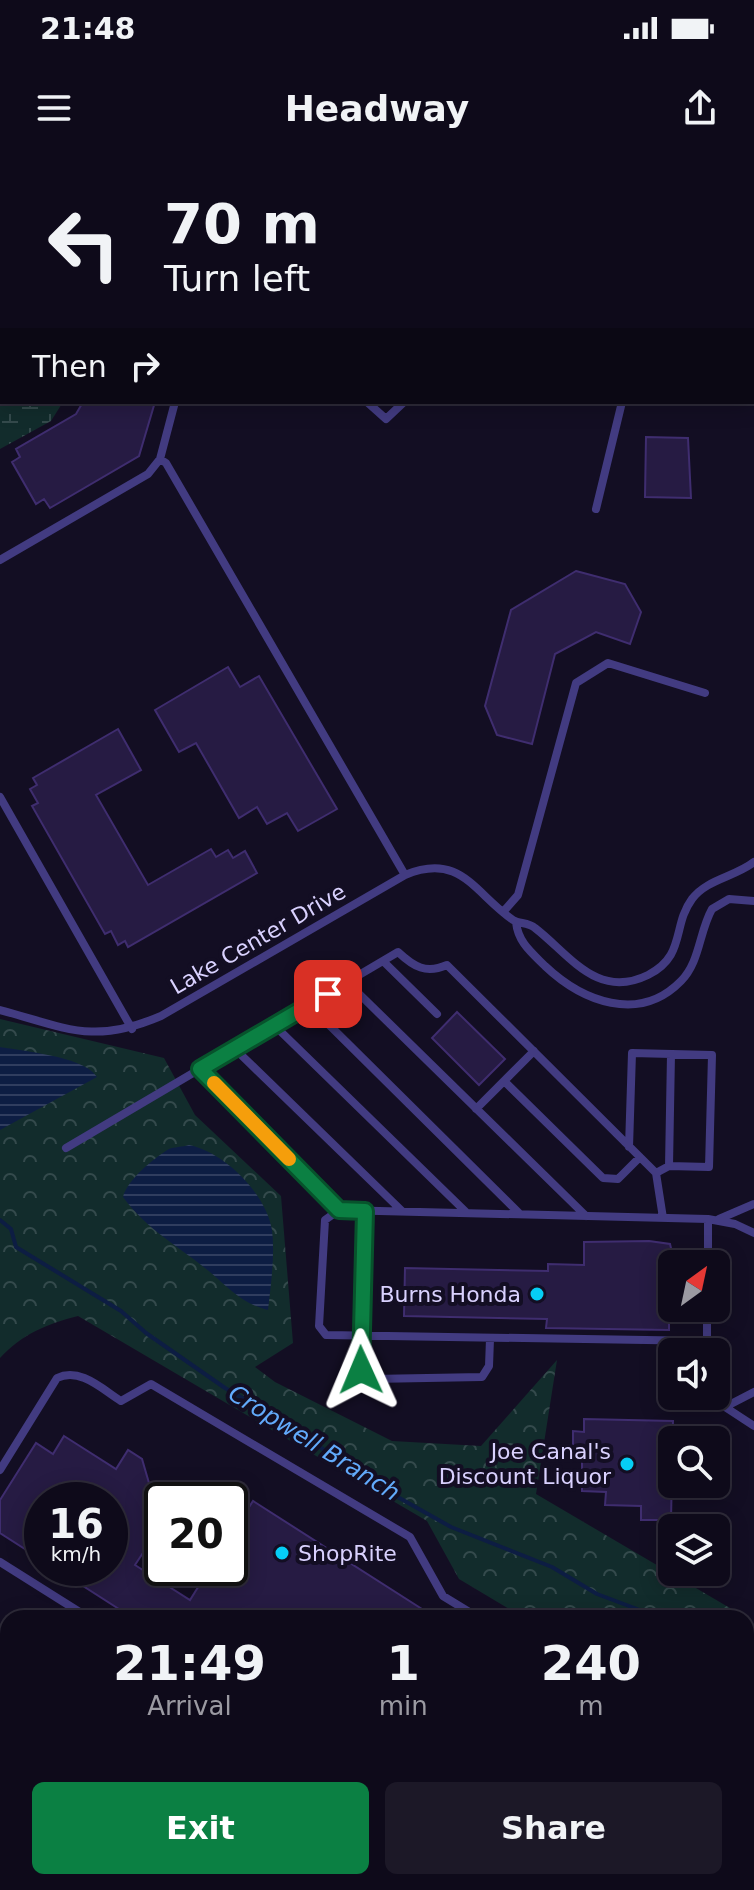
<!DOCTYPE html>
<style>
:root{--surface:#0e0a1a;--page:#1c1827;--text:#f1f3f6;--muted:#9b9aa2;--line:#2e2b39;--accent:#0b8043}
body{margin:0;font-family:"DejaVu Sans",sans-serif;background:var(--page);color:var(--text);height:100vh;display:flex;flex-direction:column;font-size:30px;white-space:nowrap}
*{box-sizing:border-box;margin:0}
p{font-size:26px;color:var(--muted)}
.icon{flex:none;width:44px;height:44px;fill:none;stroke:currentColor;stroke-width:2;stroke-linecap:round;stroke-linejoin:round}
.map{position:relative;flex:1;overflow:hidden}
.sheet{position:absolute;left:0px;top:1450px;width:754px;height:280px;display:flex;flex-direction:column;background:var(--surface);border-radius:24px 24px 0 0;box-shadow:0 4px 20px #0003,0 0 0 2px var(--line)}
.sheet>*{flex:none}
.guide{position:absolute;left:0px;top:0px;width:754px;height:244px;box-shadow:0 4px 20px #0003,0 0 0 2px var(--line);background:#0e0a1a;color:var(--text);overflow:hidden}
.needle{width:52px;rotate:33deg}
.fabs{position:absolute;left:658px;top:1090px;display:grid;gap:16px}
.fabs a{display:grid;place-items:center;width:72px;height:72px;border-radius:12px;background:var(--surface);box-shadow:0 4px 20px #0003,0 0 0 2px var(--line);font-size:40px}
.speed{position:absolute;left:24px;top:1322px;display:flex;gap:16px;font-size:40px;font-weight:700;text-align:center}
.speed>*{display:grid;place-content:center;width:104px;height:104px;border-radius:50%;background:var(--surface);box-shadow:0 4px 20px #0003,0 0 0 2px var(--line);line-height:1}
.speed small{font-size:20px;font-weight:400}
.speed .limit{border:4px solid #111;border-radius:12px;background:#fff;color:#111}
.pin{position:absolute;display:grid;place-items:center;width:68px;height:68px;color:#fff;margin:-34px;border-radius:16px;box-shadow:0 4px 12px #0006}
.me{position:absolute;width:88px;margin:-44px;rotate:359deg;stroke-linejoin:round;filter:drop-shadow(0 0 6px #0008)}
.turn{display:flex;align-items:center;gap:28px;height:168px;padding:0 32px;font-size:36px}
.turn .icon{width:104px;height:104px;stroke-width:2.5}
.turn b{display:block;font-size:56px;line-height:68px}
.then{display:flex;align-items:center;height:76px;padding:0 32px;background:#0003;gap:16px;font-size:30px}
.eta{display:flex;justify-content:space-evenly;align-items:center;height:136px;text-align:center}
.eta b{font-size:48px;font-weight:700;line-height:56px}
.cta{display:flex;gap:16px;margin-top:auto;padding:16px 32px}
.cta a{flex:1;height:92px;border-radius:12px;background:var(--accent);color:#fff;font-size:32px;font-weight:700;line-height:92px;text-align:center}
.cta a+a{background:var(--page);color:var(--text)}
.status{display:flex;justify-content:space-between;align-items:center;height:56px;padding:0 40px;background:var(--surface);direction:ltr}
.status svg{height:22px;fill:currentColor}
header{display:flex;justify-content:space-between;align-items:center;height:104px;padding:0 32px;background:var(--surface);font-size:36px;font-weight:700}
.map>svg:first-child{display:block}
.forest{fill:url(#forest-crowns)}
.wetland{fill:url(#wetland-marsh)}
.water{fill:url(#water-rules)}
.lines{fill:none;stroke-linecap:round;stroke-linejoin:round}
.stream{stroke:#0d1d43;stroke-width:4}
.building{fill:#261b43;stroke:#3f2d6f;stroke-width:2}
.service{stroke:#423b81;stroke-width:8}
.trunk{stroke:#e255c8;stroke-width:22}
.route-casing{stroke:#07532c;stroke-width:20}
.route{stroke:#0b8043;stroke-width:14}
.slow{stroke:#f59e0b;stroke-width:14}
.poi-dot{fill:#06cdf5;stroke:#130e23;stroke-width:3}
.labels{text-anchor:middle;dominant-baseline:central;stroke-width:8;stroke-linejoin:round;paint-order:stroke}
.street-label{font-size:22px;fill:#d9d1fe;stroke:#130e23}
.poi-label{font-size:22px;fill:#d9d1fe;stroke:#130e23;text-anchor:end}
.water-label{font-size:24px;font-style:italic;fill:#62aafb;stroke:#130e23}
</style>
<div class="status"><b>21:48</b><svg viewBox="0 0 49 12"><path d="M0 12V9h3v3zM5 12V6h3v6zM10 12V3h3v9zM15 12V0h3v12zM26 1h20v11H26zM47 4h2v5h-2z"/></svg></div>
<header><svg class="icon" aria-label="menu" viewBox="0 0 24 24"><path d="M4 6h16M4 12h16M4 18h16"/></svg>Headway<svg class="icon" aria-label="share" viewBox="0 0 24 24"><path d="M12 15V3M7 8l5-5 5 5M5 13v7h14v-7"/></svg></header>
<div class="map">
<svg width="754" height="1730" viewBox="0 0 754 1730">
<defs>
<pattern id="forest-crowns" width="20" height="18" patternUnits="userSpaceOnUse" patternTransform="scale(2)"><rect width="20" height="18" fill="#122c2c"/><path d="M2 6a3 3 0 1 1 6 0M12 15a3 3 0 1 1 6 0" fill="none" stroke="#344a4c"/></pattern>
<pattern id="wetland-marsh" width="20" height="14" patternUnits="userSpaceOnUse" patternTransform="scale(2)"><rect width="20" height="14" fill="#122c2c"/><path d="M1 5h8M5 5V1M11 12h8M15 12V8" fill="none" stroke="#344a4c"/></pattern>
<pattern id="water-rules" width="6" height="5" patternUnits="userSpaceOnUse" patternTransform="scale(2)"><rect width="6" height="5" fill="#0d1d43"/><path d="M0 2.5h6" fill="none" stroke="#303d5f"/></pattern>
</defs>
<rect width="100%" height="100%" fill="#130e23"/>
<!-- forest -->
<path class="forest" d="M0,859L164,898L195,955L281,1036L293,1183L255,1207L275,1222L392,1281L481,1286L557,1200L536,1334L735,1451V1458H524L459,1419L427,1361L78,1156C47,1164 22,1174 0,1198Z"/>
<!-- wetland -->
<path class="wetland" d="M5,242H63L51,261L0,289V245Z"/>
<!-- water -->
<path class="water" d="M0,887C23,891 86,897 97,917L0,970Z
M189,985C224,992 266,1033 272,1070C275,1095 271,1124 268,1150C242,1144 229,1128 210,1112C180,1087 147,1070 123,1037C127,1020 154,998 169,989C174,987 182,987 189,985Z"/>
<g class="lines">
<!-- stream -->
<path class="stream" d="M0,19H2
M0,1060L11,1069L16,1087L121,1151L146,1173L225,1228L272,1255L378,1326L451,1367L552,1407L597,1434L661,1458"/>
</g>
<!-- building -->
<path class="building" d="M83,242H155L139,296L50,348L44,339L36,344L12,302L20,297L16,289L76,254Z
M646,277L688,278L691,338L645,337Z
M576,411L625,424L641,452L630,484L596,472L555,494L532,584L497,575L485,546L511,450Z
M228,507L240,527L259,516L337,649L298,671L287,653L267,664L257,647L239,658L196,583L179,592L155,550Z
M118,569L141,610L96,635L148,725L211,689L216,697L228,690L233,698L245,691L257,713L128,787L125,781L118,785L111,771L105,774L32,646L38,643L30,629L37,625L33,618Z
M457,852L505,899L479,925L432,878Z
M649,1081L670,1084L674,1101L669,1113V1170L546,1168L547,1159L404,1156L405,1108L548,1111V1104L584,1105V1082Z
M584,1259L673,1261L671,1360H641V1346L605,1345L606,1332L582,1331V1292L573,1291V1271L584,1272Z
M64,1276L116,1309L128,1290L142,1299L149,1323L145,1329L162,1340V1364L135,1405L190,1440L210,1408H230V1377L253,1341L436,1458H133L55,1408H110V1340H42V1400L0,1373V1340L36,1283L53,1294Z"/>
<g class="lines">
<!-- service -->
<path class="service" d="M527,0V2
M722,0V2
M752,99L754,98
M752,133L754,134
M367,242L386,259L404,242
M160,299L166,303L405,715
M596,349L622,242
M0,400L148,314L160,299L175,242
M0,637L132,869
M504,751L518,735L576,523L608,503L705,533
M516,762C518,782 531,792 545,806C582,841 639,864 681,821C700,802 699,772 712,749L729,739L754,741
M383,801L437,854
M347,822L586,1056
M309,845L520,1054
M0,850C67,868 93,885 161,856L405,715C461,692 474,733 513,760C519,764 528,762 535,768C570,795 597,840 648,815C686,796 672,766 692,739C707,719 735,717 754,702
M274,865L467,1053
M235,889L402,1051
M200,909L339,1050
M504,921L603,1018L618,1019L640,997
M476,949L534,891
M629,987L632,893L712,895L709,1007L669,1006L656,1013
M66,988L398,792C414,807 426,814 447,805L656,1013L663,1058
M669,1006L671,894
M365,1051L359,1203L365,1215L372,1219L482,1217L489,1206L490,1179
M719,1059L754,1044
M708,1104V1059
M707,1148V1181L326,1175L319,1166L325,1060L339,1050L708,1059L735,1064L754,1073
M754,1232L725,1247L754,1266
M694,1246L725,1247
M0,1310L57,1218C80,1207 102,1229 121,1241L151,1224L410,1377L443,1436L479,1458
M0,1402L89,1458
M0,1586L8,1595
M246,1722L259,1730
M487,1722L500,1730
M171,1730L190,1725
M574,1730L579,1722"/>
<!-- trunk -->
<path class="trunk" d="M746,1605L754,1571
M0,1651L8,1659
M72,1722L80,1730
M0,1725L5,1730
M728,1730L730,1722"/>
</g>
<g class="lines">
<defs>
<path id="route" d="M328,834L200,909L339,1050L365,1051L361,1210"/>
</defs>
<!-- route casing -->
<use href="#route" class="route-casing"/>
<!-- route -->
<use href="#route" class="route"/>
<!-- slow -->
<path class="slow" d="M214,923L289,999"/>
</g>
<!-- markers -->
<g class="poi-dot">
<circle cx="537" cy="1134" r="8"/>
<circle cx="627" cy="1304" r="8"/>
<circle cx="282" cy="1393" r="8"/>
</g>
<g class="labels">
<!-- street labels -->
<g class="street-label">
<text transform="translate(258 779) rotate(-30)">Lake Center Drive</text>
</g>
<!-- poi labels -->
<g class="poi-label">
<text x="521" y="1134">Burns Honda</text>
<text x="611" y="1291">Joe Canal's<tspan x="611" dy="25">Discount Liquor</tspan></text>
<text x="298" y="1393" text-anchor="start">ShopRite</text>
</g>
<!-- water labels -->
<g class="water-label">
<text transform="translate(314 1283) rotate(32)">Cropwell Branch</text>
</g>
</g>
</svg>
<div class="fabs">
<a><svg class="needle" viewBox="-14 -14 28 28"><path d="M0-13l5 13h-10z" fill="#e53935"/><path d="M0 13l5-13h-10z" fill="#9b9aa2"/></svg></a>
<a><svg class="icon" aria-label="sound" viewBox="0 0 24 24"><path d="M4 9h4l5-4v14l-5-4H4zM17 9q2 3 0 6"/></svg></a>
<a><svg class="icon" aria-label="search" viewBox="0 0 24 24"><circle cx="10" cy="10" r="6"/><path d="M15 15l6 6"/></svg></a>
<a><svg class="icon" aria-label="layers" viewBox="0 0 24 24"><path d="M12 4l9 5-9 5-9-5zM3 14l9 5 9-5"/></svg></a>
</div>
<div class="speed"><div>16<small>km/h</small></div><div class="limit">20</div></div>
<div class="pin" style="left:328px;top:834px;background:#d93025"><svg class="icon" aria-label="arrive" viewBox="0 0 24 24"><path d="M6 21V4h12l-3 4 3 4H6"/></svg></div>
<svg class="me" style="left:361px;top:1210px" viewBox="-20 -20 40 40"><path d="M0-17L14 15 0 8-14 15z" fill="#0b8043" stroke="#fff" stroke-width="4"/></svg>
<div class="guide">
<div class="turn"><svg class="icon" aria-label="left" viewBox="0 0 24 24"><path d="M17 20v-9H6M10 6l-5 5 5 5"/></svg><div><b>70 m</b>Turn left</div></div>
<div class="then">Then<svg class="icon" aria-label="right" viewBox="0 0 24 24"><path d="M7 20v-9h11M14 6l5 5-5 5"/></svg></div>
</div>
<section class="sheet">
<div class="eta">
<div><b>21:49</b><p>Arrival</p></div>
<div><b>1</b><p>min</p></div>
<div><b>240</b><p>m</p></div>
</div>
<div class="cta"><a>Exit</a><a>Share</a></div>
</section>
</div>
